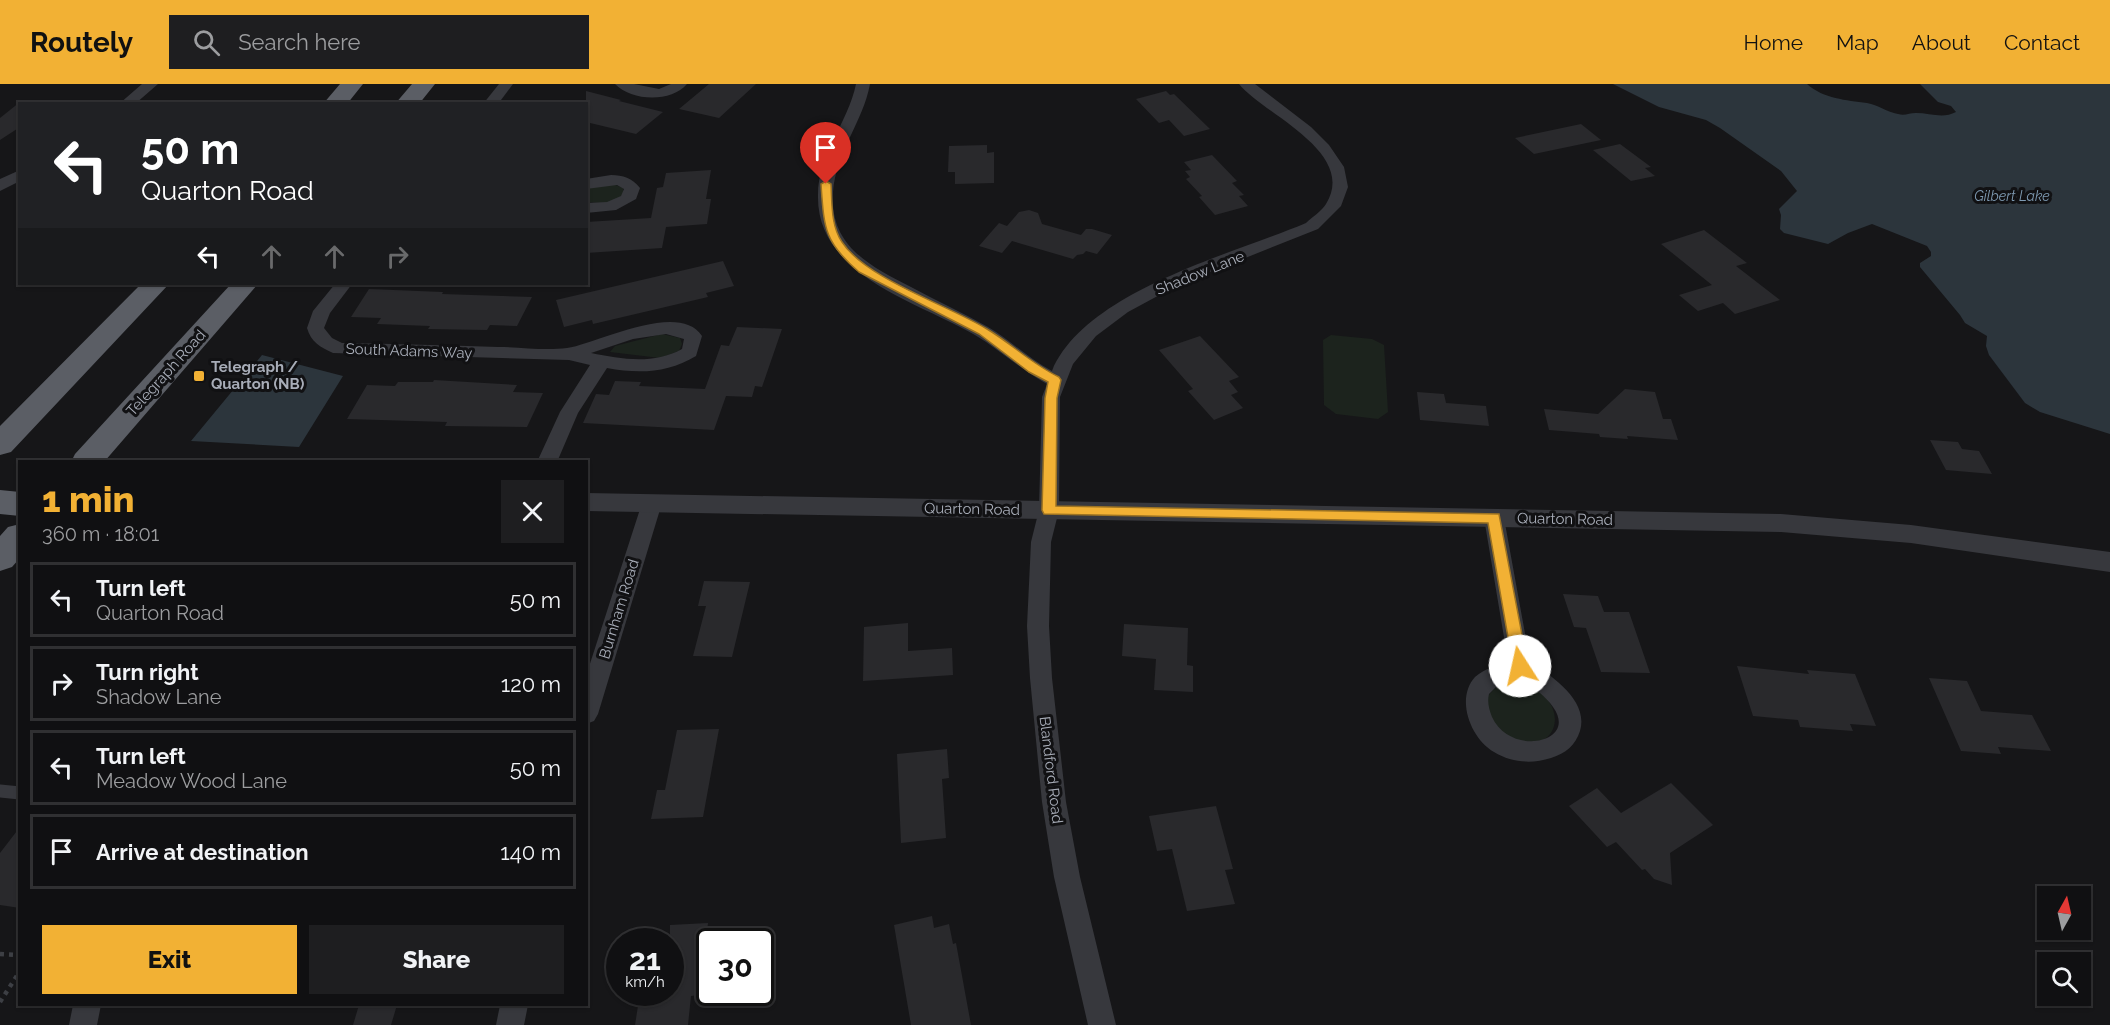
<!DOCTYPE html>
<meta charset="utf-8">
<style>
:root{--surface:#101012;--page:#1e1e20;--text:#f1f3f6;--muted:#9c9d9f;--line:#303032;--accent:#f2b134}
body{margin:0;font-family:Raleway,sans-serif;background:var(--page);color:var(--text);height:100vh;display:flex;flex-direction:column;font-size:22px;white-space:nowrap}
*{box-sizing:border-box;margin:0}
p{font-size:20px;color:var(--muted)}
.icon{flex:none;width:33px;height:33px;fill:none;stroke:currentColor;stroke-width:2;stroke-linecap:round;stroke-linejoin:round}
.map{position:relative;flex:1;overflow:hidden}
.side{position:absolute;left:18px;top:376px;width:570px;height:546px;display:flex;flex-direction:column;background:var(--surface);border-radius:0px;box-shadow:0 2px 4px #0004,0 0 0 2px var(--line)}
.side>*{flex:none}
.guide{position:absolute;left:18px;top:18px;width:570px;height:183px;border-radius:0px;box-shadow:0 2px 4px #0004,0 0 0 2px var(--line);background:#202124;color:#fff;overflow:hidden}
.needle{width:39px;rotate:8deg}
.controls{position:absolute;left:2037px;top:802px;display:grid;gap:12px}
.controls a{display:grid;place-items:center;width:54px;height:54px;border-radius:0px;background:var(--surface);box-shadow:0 2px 4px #0004,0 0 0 2px var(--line);font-size:30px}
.speed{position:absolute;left:606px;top:844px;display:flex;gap:12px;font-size:30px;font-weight:700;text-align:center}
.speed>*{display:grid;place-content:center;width:78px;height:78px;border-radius:50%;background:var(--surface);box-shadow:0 2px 4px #0004,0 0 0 2px var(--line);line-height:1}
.speed small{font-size:15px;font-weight:400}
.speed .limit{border:3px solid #111;border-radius:9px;background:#fff;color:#111}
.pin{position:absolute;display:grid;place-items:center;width:51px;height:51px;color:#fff;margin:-62px -26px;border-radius:50% 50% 50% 0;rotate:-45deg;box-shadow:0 0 6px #0007}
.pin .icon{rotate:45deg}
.me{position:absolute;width:66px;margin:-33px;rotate:350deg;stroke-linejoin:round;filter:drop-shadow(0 0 4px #0008)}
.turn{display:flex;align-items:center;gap:21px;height:126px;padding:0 24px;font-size:27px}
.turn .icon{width:78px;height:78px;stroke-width:2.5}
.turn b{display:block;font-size:42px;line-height:51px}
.lanes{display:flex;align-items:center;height:57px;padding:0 24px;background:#0003;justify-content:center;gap:30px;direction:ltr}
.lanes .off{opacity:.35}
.round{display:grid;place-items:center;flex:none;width:63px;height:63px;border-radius:0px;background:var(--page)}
.head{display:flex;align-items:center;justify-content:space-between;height:102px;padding:0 24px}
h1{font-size:36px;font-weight:800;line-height:45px;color:var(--accent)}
.primary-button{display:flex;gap:12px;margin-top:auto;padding:12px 24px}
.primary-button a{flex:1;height:69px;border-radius:0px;background:var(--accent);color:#111;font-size:24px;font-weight:800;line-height:69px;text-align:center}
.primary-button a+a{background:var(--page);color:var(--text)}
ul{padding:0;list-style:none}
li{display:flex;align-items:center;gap:18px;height:75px;margin:0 12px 9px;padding:0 12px;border:3px solid var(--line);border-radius:0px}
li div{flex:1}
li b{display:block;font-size:22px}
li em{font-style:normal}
header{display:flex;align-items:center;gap:36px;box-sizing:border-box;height:84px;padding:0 30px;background:var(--accent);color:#111}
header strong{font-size:28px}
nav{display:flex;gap:33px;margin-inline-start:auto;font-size:21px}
.search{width:420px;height:54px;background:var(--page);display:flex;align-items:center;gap:15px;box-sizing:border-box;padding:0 21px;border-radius:0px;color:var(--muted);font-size:22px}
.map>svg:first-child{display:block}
.green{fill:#1c231d}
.water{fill:#2c353c}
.building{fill:#29292c}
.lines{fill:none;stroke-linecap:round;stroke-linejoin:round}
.path{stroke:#3d3f44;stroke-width:4.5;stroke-dasharray:4 5;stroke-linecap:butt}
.service{stroke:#37383d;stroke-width:13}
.minor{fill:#37383d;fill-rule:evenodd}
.tertiary{fill:#37383d;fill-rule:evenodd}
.trunk{fill:#5b5e65;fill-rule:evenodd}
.route{fill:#f2b134;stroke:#9d7322;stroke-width:1.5}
.poi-dot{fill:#f2b134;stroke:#111113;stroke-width:2}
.labels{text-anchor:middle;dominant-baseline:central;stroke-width:6;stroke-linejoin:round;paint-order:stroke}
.far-water-label{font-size:14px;font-style:italic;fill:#7f9bb3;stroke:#111113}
.street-label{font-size:15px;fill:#a8adb8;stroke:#111113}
.poi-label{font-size:15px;font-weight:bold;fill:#a8adb8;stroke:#111113;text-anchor:start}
</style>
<header>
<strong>Routely</strong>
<div class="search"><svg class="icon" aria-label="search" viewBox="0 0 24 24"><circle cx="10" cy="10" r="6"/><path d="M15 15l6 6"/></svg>Search here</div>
<nav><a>Home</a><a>Map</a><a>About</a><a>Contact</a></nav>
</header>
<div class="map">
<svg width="2110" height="941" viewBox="0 0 2110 941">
<rect width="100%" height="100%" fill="#161618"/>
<!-- green -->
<path class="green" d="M613,100L623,104V110C613,121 600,119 587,118L586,104Z
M662,250L680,254L682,260L679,267L660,274L610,268L615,262Z
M1331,251L1372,255L1384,261L1388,328L1378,335L1336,330L1324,321L1323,256Z
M1504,600C1575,597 1567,681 1509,653C1501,649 1494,640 1488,634L1487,613L1494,605Z"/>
<!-- water -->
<path class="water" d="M1613,0H1807C1824,15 1846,16 1867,19C1878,21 1887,28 1898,30C1905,32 1909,29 1916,29C1930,29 1943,35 1956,28L1951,22L1938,18L1920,0H2110V350L2040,328L2025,319L1989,271L1986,262L1987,252L1965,239L1960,231L1920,183V179L1931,172V168L1927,162L1872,140L1848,149L1828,160L1784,149L1780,145L1781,131L1779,125L1797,107L1781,87L1720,44L1706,36L1659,23Z
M262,271L343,292L299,363L191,357Z"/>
<!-- building -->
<path class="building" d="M709,0H756L719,34L679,25Z
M586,7L621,16L619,17L663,28L636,50L586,38Z
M1166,7L1170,11L1174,10L1210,45L1184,52L1169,36L1159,39L1136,15Z
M20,18V43L0,56V34Z
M1581,40L1601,56L1534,70L1515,54Z
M1620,60L1651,83L1645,84L1655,92L1631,97L1593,66Z
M987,61V69L994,68V99L955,100V88H948L949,62Z
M1212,71L1237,97L1232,99L1244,111L1239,112L1248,122L1215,131L1199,113L1202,112L1186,95L1190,93L1185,87L1191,86L1184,78Z
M711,86L706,115H711L707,140L666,143L662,164L586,169V138L651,134L657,104L663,103L666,89Z
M1029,126L1038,129L1042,140L1081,151L1086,145H1092L1112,151L1097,170L1086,167L1083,170L1077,171L1073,175L1012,157L1002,169L979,162L999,139L1007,142L1019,128Z
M1704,146L1747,179L1736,182L1780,216L1735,230L1723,219L1698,227L1679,211L1712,201L1661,160Z
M723,177L734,202L706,209L708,213L593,240L592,236L564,243L556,216Z
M369,205L443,208L442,210L532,213L517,242L490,241L487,246L428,245L430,242L377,240L381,234L351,233Z
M737,243L782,245L762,303L755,302L752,313L726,312L714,346L583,339L596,310L609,311L615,297L641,298L639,302L705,305L721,261L729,262Z
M1200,252L1239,293L1229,297L1238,308L1231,311L1243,324L1214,336L1188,307L1193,305L1159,266Z
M434,296L517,301L513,308L543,309L527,343L445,342L447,338L347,335L367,301L395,302L398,298H433Z
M1625,305L1655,308L1663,335H1671L1678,356L1627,352L1628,355L1600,353L1599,350L1549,346L1544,325L1598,330Z
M1417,308L1444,310L1446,319L1486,322L1489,342L1420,336Z
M1930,356L1958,358L1962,365L1979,367L1992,390L1946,386Z
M704,497L750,498L732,573L693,572L706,522H698Z
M1563,510L1598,512L1604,528H1629L1650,589L1601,588L1586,544L1574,543Z
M908,539V567L952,564L953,591L863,597L864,543Z
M1124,540L1188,544L1187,581L1193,582V608L1154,606L1156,575L1122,572Z
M1737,582L1809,590L1807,586L1855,590L1876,642L1850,640L1853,647L1800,643L1798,636L1753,632Z
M1929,594L1967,597L1981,627L2032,631L2051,667L1998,663L2001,670L1961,667Z
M719,645L703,733L651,735L657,706H665L677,646Z
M947,665L949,694L942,695L946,754L901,759L897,670Z
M1671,699L1713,741L1670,769L1672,801L1654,795L1645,785L1642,786L1616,758L1607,763L1569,722L1597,704L1621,729Z
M1216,722L1233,785L1225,786L1235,820L1187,827L1172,765L1157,767L1149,732Z
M20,743V824L0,821V769Z
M932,832L934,844L949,840L953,860L956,859L971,941H911L894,841Z
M708,839L699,911L691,912L688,941H635L640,909H670V841Z
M359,921H397L391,941H353Z"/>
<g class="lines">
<!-- path -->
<path class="path" d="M0,870L20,871
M0,918L20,887"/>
<!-- service -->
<path class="service" d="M0,707L20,709"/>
<!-- minor -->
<path class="minor" d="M142,0H158L135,20H119Z
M499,0H513L498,20H483Z
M615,0H634L659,5L671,0H687C671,19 631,17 615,0Z
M856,0H870C863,38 836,68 833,108C829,162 870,182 911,203C937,217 963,229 988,243C1010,256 1029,275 1052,287C1085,207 1233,170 1306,139C1312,133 1322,127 1326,120C1358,68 1263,30 1239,0H1255L1311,43L1329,61L1344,83L1348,103L1341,122L1318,145L1205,190L1165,208L1128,228L1096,252L1073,280L1060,313L1059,426L1051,458L1049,542L1052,594L1066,718L1080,793L1116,941H1088L1054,793L1042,718L1030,594L1027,542L1031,458L1039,426L1042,313L1047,300C1021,286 1000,266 975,251C919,218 816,192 818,111C818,70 848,39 856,0Z
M20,86V97L0,107V95Z
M611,91C623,91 632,94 640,104L636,115L616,126L586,129V119L607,118L621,112L624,105L617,101L586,105V95Z
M335,200H352L330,229L324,244L332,254L342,259C394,260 446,261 498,263C520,263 545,267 567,264C596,260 679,216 702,252L696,272C668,289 639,290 607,284L578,329L557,378H537L560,328L590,281L569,276L333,269C320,263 311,258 307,244L313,227ZM666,250L684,255L682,265C653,281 621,275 591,269L633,255Z
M652,412L659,414L662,419L598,630L594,637L586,640V592L642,419L645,414Z
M1494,426L1501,429L1504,434L1530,577C1552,593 1589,616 1580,647C1575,662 1566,669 1551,674C1532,680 1512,679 1494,668C1471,655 1455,615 1475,593C1484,585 1497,581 1508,577L1484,434L1487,429ZM1517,592C1529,601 1544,610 1553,623C1579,659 1510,673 1492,633C1489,625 1487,618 1489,610L1497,602Z
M73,921H101L97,941H69Z
M500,921H528L524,941H496Z"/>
<!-- tertiary -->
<path class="tertiary" d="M586,409L1781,430L1911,441L2110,468V488L1911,459L1781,448L586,427Z"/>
<!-- trunk -->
<path class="trunk" d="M340,0H363L347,20H323Z
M412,0H435L419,20H395Z
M141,200H169L11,368L0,371V342Z
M231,200H258L104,378H71L75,370Z
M0,406L20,408V432L0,430Z
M20,440V474L12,483L0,487V452L8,443Z"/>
</g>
<!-- route -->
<path class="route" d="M826,97L831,100C832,119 831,142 842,158C866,195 948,221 987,245C1012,260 1032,280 1059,293L1061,296L1057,314L1056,422L1499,430L1528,582L1526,586H1515L1513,582L1488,439L1044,430L1042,426L1045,314L1048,298L1029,288L979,250L859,188C824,158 824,144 821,100Z"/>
<!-- markers -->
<rect class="poi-dot" x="193" y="286" width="12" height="12" rx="3"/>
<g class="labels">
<!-- far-water labels -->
<g class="far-water-label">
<text x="2012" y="112">Gilbert Lake</text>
</g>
<!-- street labels -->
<g class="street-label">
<text transform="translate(1200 189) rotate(-22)">Shadow Lane</text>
<text transform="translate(409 267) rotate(2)">South Adams Way</text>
<text transform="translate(166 289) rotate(-48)">Telegraph Road</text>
<text transform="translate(972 425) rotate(1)">Quarton Road</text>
<text transform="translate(1565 435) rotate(1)">Quarton Road</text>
<text transform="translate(619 525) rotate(-73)">Burnham Road</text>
<text transform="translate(1051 686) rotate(83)">Blandford Road</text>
</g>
<!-- poi labels -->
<g class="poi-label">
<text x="211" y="283">Telegraph /<tspan x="211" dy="17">Quarton (NB)</tspan></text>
</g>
</g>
</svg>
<div class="controls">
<a><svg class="needle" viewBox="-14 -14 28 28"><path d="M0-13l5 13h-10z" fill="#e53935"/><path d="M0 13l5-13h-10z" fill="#9c9d9f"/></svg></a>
<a><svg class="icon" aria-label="search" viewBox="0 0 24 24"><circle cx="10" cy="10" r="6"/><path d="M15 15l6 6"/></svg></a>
</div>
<div class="speed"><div>21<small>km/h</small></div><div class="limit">30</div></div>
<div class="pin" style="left:826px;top:100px;background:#d93025"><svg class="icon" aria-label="arrive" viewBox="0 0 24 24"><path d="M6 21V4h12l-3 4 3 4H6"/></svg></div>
<svg class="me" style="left:1520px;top:582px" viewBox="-20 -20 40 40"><circle r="19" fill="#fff"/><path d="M0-13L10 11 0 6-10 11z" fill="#f2b134"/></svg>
<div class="guide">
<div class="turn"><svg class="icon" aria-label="left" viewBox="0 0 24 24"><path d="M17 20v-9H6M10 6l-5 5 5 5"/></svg><div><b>50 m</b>Quarton Road</div></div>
<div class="lanes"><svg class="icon" aria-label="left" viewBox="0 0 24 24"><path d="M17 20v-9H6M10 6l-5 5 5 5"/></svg><svg class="icon off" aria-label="ahead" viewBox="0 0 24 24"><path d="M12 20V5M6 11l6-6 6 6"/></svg><svg class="icon off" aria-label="ahead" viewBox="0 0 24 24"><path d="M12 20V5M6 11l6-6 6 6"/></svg><svg class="icon off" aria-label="right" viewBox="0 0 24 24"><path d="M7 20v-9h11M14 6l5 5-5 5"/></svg></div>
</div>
<section class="side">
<div class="head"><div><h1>1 min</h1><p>360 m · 18:01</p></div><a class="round"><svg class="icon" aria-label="close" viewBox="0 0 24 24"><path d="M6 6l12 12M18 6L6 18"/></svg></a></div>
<ul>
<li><svg class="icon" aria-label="left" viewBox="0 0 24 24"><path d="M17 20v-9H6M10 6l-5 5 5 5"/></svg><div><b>Turn left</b><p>Quarton Road</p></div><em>50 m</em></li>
<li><svg class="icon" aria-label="right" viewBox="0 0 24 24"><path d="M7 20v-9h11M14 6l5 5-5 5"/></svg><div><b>Turn right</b><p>Shadow Lane</p></div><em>120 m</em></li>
<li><svg class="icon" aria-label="left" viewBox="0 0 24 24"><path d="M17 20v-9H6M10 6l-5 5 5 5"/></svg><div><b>Turn left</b><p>Meadow Wood Lane</p></div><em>50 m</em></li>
<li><svg class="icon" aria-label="arrive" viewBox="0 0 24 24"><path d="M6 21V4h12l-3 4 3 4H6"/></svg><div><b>Arrive at destination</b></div><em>140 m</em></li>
</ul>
<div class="primary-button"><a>Exit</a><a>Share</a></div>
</section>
</div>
